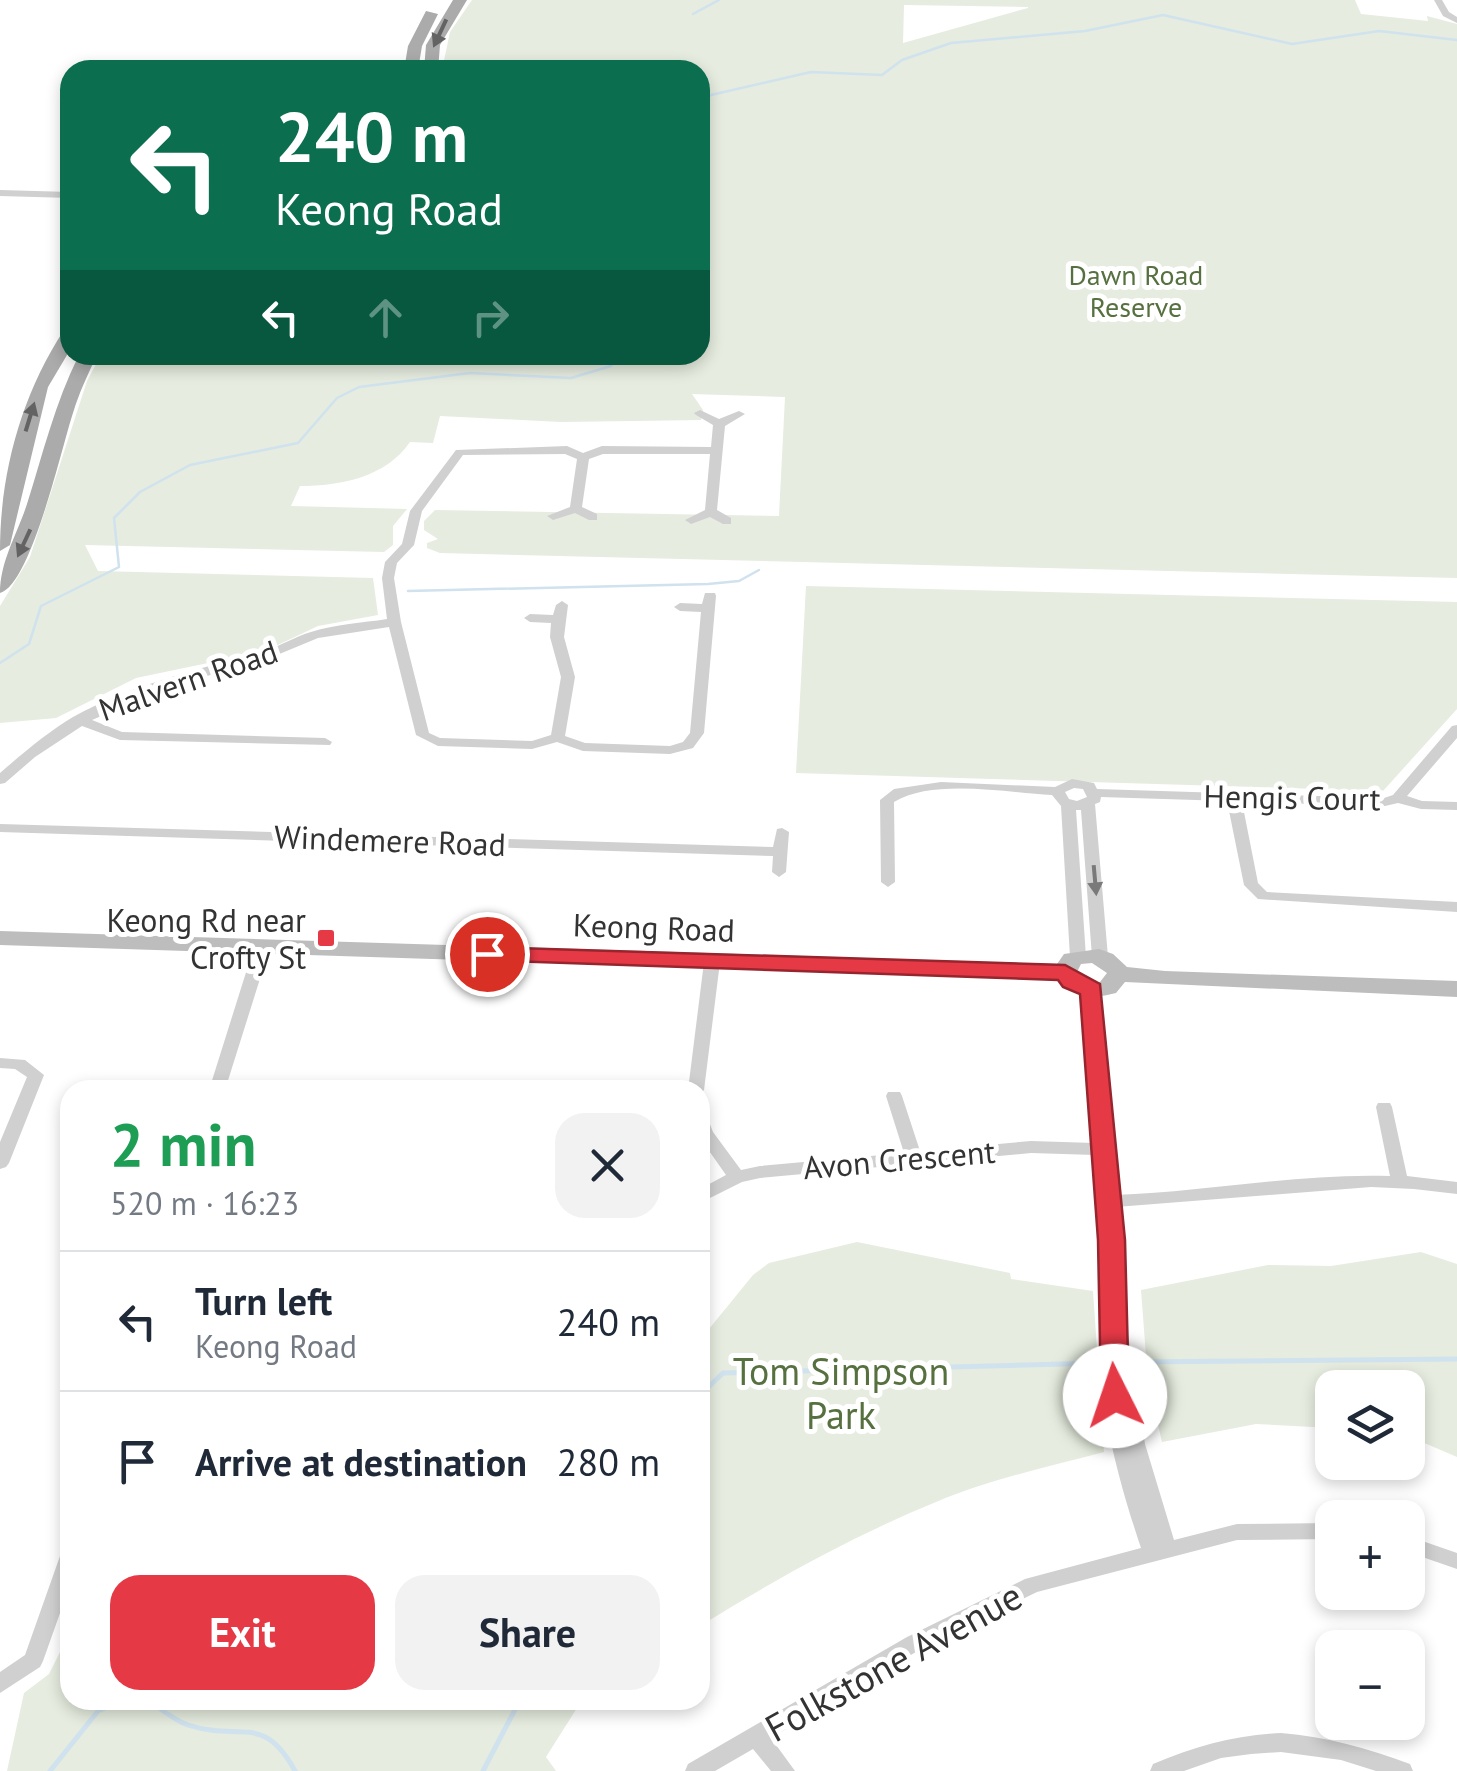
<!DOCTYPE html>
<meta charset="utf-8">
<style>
:root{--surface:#fff;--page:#f2f2f3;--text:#1f2937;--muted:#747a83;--line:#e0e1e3;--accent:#e63946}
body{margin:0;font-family:"PT Sans",sans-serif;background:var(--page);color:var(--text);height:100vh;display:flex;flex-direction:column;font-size:38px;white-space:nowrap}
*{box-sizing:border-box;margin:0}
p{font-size:32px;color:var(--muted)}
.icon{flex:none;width:55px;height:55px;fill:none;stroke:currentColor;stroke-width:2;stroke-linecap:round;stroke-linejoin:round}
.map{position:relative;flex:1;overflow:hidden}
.drawer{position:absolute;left:60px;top:1080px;width:650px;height:630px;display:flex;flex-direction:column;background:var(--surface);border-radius:30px;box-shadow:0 5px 15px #0003}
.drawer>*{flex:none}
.hud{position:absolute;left:60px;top:60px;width:650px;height:305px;border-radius:30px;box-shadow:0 5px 15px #0003;background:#0b6e4f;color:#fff;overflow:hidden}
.tools{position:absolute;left:1315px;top:1370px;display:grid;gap:20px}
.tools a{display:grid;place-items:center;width:110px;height:110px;border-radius:20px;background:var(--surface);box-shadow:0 5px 15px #0003;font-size:50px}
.pin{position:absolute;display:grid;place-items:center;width:85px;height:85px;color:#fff;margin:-42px;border:5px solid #fff;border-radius:50%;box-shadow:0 2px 10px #0007}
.me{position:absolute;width:110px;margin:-55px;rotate:356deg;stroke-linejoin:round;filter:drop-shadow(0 0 8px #0008)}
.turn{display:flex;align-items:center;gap:35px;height:210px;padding:0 50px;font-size:45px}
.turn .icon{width:130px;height:130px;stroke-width:2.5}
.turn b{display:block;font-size:70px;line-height:85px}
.lanes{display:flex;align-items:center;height:95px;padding:0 50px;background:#0003;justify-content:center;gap:50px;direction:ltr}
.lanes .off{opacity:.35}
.round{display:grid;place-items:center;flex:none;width:105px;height:105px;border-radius:30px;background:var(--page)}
.headline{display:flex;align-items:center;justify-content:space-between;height:170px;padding:0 50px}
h1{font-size:60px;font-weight:700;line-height:75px;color:#1e9e55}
.action{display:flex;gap:20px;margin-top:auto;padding:20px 50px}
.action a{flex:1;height:115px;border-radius:30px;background:var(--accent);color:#fff;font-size:40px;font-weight:700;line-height:115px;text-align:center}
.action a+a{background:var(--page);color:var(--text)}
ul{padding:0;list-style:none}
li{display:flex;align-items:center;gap:30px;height:140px;padding:0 50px;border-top:2px solid var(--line)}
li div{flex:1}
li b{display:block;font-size:38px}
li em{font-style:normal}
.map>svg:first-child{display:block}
.green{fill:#e6ecdf;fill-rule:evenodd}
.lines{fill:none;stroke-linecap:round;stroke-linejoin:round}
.stream-far1{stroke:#cfe2ee;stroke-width:2.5}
.stream{stroke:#cfe2ee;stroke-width:5}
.street{fill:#d0d0d0;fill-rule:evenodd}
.secondary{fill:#bdbdbd;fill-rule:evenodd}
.primary{fill:#ababab;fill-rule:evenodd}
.oneway{fill:#636363}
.oneway2{fill:#7a7a7a}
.route{fill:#e63946;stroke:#96252e;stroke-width:2.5}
.poi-dot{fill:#e63946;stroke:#fff;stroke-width:4}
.labels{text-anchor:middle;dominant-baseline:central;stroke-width:10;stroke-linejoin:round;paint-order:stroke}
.far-park-label{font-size:28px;fill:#56703f;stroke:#fff}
.street-label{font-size:32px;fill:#333;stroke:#fff}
.poi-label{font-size:32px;fill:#333;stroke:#fff;text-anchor:end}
.near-park-label{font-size:38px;fill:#56703f;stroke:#fff}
.near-street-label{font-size:38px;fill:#333;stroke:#fff}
</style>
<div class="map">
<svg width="1457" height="1771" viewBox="0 0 1457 1771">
<rect width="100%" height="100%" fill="#fff"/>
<!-- green -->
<path class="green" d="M472,0H1355L1361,14L1428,21L1427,16L1457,24V578L440,553L427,548V543L438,539L424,530V521L435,510L779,516L785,397L692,394L703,410L701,420L561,422L440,416L433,443L410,442C386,477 341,486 300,486L291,506L407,509L393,526V545L384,552L85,545L98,571L373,578L378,615L318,626L265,651L136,678L56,718L0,723V606L30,557L87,381L101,355H700V70H442L450,32ZM904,5L1028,7V8L903,43Z
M806,586L1457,602V709L1383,791L796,773Z
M857,1242L1010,1273L1011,1279L1093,1291L1104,1452C1048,1467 990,1479 936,1502C855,1535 774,1580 700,1626V1340L753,1275L769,1263Z
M1421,1252L1457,1264V1457L1408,1436V1388H1332V1428L1256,1424L1162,1442L1148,1382L1141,1290L1268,1265L1331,1266Z
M70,1632V1700H582L546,1757L556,1771H7L24,1693L49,1674Z"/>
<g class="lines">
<!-- stream-far1 -->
<path class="stream-far1" d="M693,14L719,0
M700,138L704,128L701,101L711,95L811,72L882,75L902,60L951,43L1085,31L1163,15L1292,44L1379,31L1457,40
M408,591L708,584L739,581L759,570
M0,663L29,644L41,606L119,567L114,518L140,492L190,465L298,443L337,398L359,387L470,373L571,378L611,366L615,355"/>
<!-- stream -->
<path class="stream" d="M1132,1362L1457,1359
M700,1395L723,1373L1102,1363
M148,1700C161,1709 174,1720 188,1725C239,1742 263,1712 295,1771
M50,1771L98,1711L124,1700
M483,1771L520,1700"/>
<!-- street -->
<path class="street" d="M1434,0H1442L1449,12L1457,17V23L1443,16Z
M0,190L70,192V198L0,196Z
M700,410L719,419L739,411L745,414L725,426L717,510L731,518V524H723L710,517L691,524L685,520L705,510L710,454H603L589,459L582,507L597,514V520H589L575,513L553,520L547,516L570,507L577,459L565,454L463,455L422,511L414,545L397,563L394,578L401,622L429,733L440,738L532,741L551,735L561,677L550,637L551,623L530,622L524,618L530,614L553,615L556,605L562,601L568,605L564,637L575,677L565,736L585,743L670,746L683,742L690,733L701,612L680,611L674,607L680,603L702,604L705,593H715L716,596L704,733L693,748L670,754L583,751L557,742L532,749L438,746L416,735L389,627L318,638L277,655L164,689L92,720L122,732L325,738L332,742L330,745L120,740L82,726L35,757L5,783L0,784V773C22,754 49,731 73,717C129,686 199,669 261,652C279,647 294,637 311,632C336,624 362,623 387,619L382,578L385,562L402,544L410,511L456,450L567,446L583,453L602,446L711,447L713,425L696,415L694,413Z
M1457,725V738L1407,796L1422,801L1457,802V810L1421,809L1398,803L1385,806L1242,802L1258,883L1267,892L1457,902V912L1258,899L1244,885L1227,801L1101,797L1100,802L1095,804L1108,957L1100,962L1092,957L1081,810H1076L1086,957L1078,962L1070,957L1061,806L1052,795C1008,793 933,778 894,802L895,882L888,887L881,882L880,800L894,789L941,782L1055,787L1072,779L1094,783L1097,789L1384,798L1393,795L1452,726ZM1074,788L1083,789L1087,797L1077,801L1069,799L1065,792Z
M0,824L773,847L777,829L782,828L789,832L786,872L779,877L772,872L773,856L0,832Z
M262,942L270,947L225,1090H209L254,947Z
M712,957L720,962L704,1090L700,1094V1090H688L704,962Z
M1091,985L1099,990L1115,1195C1207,1192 1298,1173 1390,1176L1376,1107L1378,1103H1390L1392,1107L1407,1176L1457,1182V1194L1414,1189L1371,1187L1116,1207L1125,1316L1145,1444L1174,1540L1237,1524L1332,1523V1539L1237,1540L1037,1592L921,1649L771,1738L795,1771H771L753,1749L715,1771H685L688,1764L907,1637L1025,1579L1141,1548C1123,1494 1086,1374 1107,1320L1095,1155L1031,1153L760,1178L742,1182L700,1203V1189L726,1175L700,1138V1112L706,1114L713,1132L741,1170L760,1166L904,1153L886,1096L888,1092H900L902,1096L920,1151L1031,1141L1094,1143L1083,990Z
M0,1058L25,1060L44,1075L9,1163L6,1167L0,1169V1142L27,1077L15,1069L0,1068Z
M536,1084H617L623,1086L625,1090H528L530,1086Z
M1408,1536L1457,1553V1569L1408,1552Z
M70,1548V1585L43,1661L40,1667L0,1693V1672L25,1655L60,1556L63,1550Z
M1281,1733C1327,1737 1367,1748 1410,1764L1413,1771H1376L1341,1760L1281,1752L1251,1754L1221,1758L1184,1771H1150L1153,1764C1196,1746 1235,1735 1281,1733Z"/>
<!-- secondary -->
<path class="secondary" d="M0,931L1057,964L1064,954L1099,949L1113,954L1127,967L1165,971L1457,981V997L1125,982L1116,993C1094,999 1073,998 1058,979L0,945ZM1092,963L1107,973L1100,982H1089L1077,972L1081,964Z"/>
<!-- primary -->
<path class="primary" d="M453,0H467L440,45L438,70H424L426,45Z
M426,11L438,14L422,46L418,70H404L408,46Z
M70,329V350L48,387L10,545L0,551C0,473 21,396 64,330Z
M79,355H97C88,374 79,393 73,413C62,446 31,585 0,593C0,561 17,535 27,504C43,453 55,403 79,355Z"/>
</g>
<!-- one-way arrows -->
<defs><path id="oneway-solid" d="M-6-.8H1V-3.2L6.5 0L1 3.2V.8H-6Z" transform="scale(2.5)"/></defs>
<g class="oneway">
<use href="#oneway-solid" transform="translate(440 33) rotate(115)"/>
<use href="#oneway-solid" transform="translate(30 417) rotate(-73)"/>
<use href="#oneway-solid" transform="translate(24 543) rotate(115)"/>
</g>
<use class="oneway2" href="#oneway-solid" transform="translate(1095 880) rotate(85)"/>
<!-- route -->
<path class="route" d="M487,947L1065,965L1100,984L1125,1240L1129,1396L1125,1404H1105L1101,1396L1098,1240L1080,994L1063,987L1058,980L479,960V949Z"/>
<!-- markers -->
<rect class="poi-dot" x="316" y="928" width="20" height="20" rx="5"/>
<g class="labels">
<!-- far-park labels -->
<g class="far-park-label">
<text x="1136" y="274">Dawn Road<tspan x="1136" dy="32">Reserve</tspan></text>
</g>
<!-- street labels -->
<g class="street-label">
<text transform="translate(188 680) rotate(-19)">Malvern Road</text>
<text transform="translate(1292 797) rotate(1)">Hengis Court</text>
<text transform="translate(390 840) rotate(2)">Windemere Road</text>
<text transform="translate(654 927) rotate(2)">Keong Road</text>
<text transform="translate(899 1159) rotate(-5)">Avon Crescent</text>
</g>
<!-- poi labels -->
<g class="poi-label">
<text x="306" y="920">Keong Rd near<tspan x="306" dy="37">Crofty St</tspan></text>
</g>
<!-- near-park labels -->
<g class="near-park-label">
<text x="841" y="1370">Tom Simpson<tspan x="841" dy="44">Park</tspan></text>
</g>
<!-- near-street labels -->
<g class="near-street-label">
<text transform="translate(893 1661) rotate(-29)">Folkstone Avenue</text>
</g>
</g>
</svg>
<div class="tools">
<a><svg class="icon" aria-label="layers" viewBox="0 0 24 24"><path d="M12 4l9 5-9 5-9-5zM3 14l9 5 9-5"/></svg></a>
<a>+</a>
<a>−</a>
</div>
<div class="pin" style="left:487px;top:954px;background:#d93025"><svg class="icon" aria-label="arrive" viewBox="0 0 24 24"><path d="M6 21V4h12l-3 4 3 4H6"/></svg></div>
<svg class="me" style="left:1115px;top:1396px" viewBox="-20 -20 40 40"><circle r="19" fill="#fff"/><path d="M0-13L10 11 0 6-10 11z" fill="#e63946"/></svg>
<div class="hud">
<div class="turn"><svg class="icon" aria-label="left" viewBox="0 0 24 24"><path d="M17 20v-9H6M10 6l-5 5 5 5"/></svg><div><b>240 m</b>Keong Road</div></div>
<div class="lanes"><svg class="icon" aria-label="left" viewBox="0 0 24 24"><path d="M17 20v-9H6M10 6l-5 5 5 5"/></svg><svg class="icon off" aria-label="ahead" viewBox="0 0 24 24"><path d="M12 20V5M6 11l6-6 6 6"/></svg><svg class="icon off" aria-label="right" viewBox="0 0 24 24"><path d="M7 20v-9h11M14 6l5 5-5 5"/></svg></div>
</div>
<section class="drawer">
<div class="headline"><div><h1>2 min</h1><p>520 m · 16:23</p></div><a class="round"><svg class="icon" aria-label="close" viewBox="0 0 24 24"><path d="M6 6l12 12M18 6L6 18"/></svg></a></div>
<ul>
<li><svg class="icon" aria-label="left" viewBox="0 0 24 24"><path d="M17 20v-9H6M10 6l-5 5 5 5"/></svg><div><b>Turn left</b><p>Keong Road</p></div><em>240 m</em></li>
<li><svg class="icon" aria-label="arrive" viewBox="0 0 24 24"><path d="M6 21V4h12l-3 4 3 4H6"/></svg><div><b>Arrive at destination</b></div><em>280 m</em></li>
</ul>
<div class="action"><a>Exit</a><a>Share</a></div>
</section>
</div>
